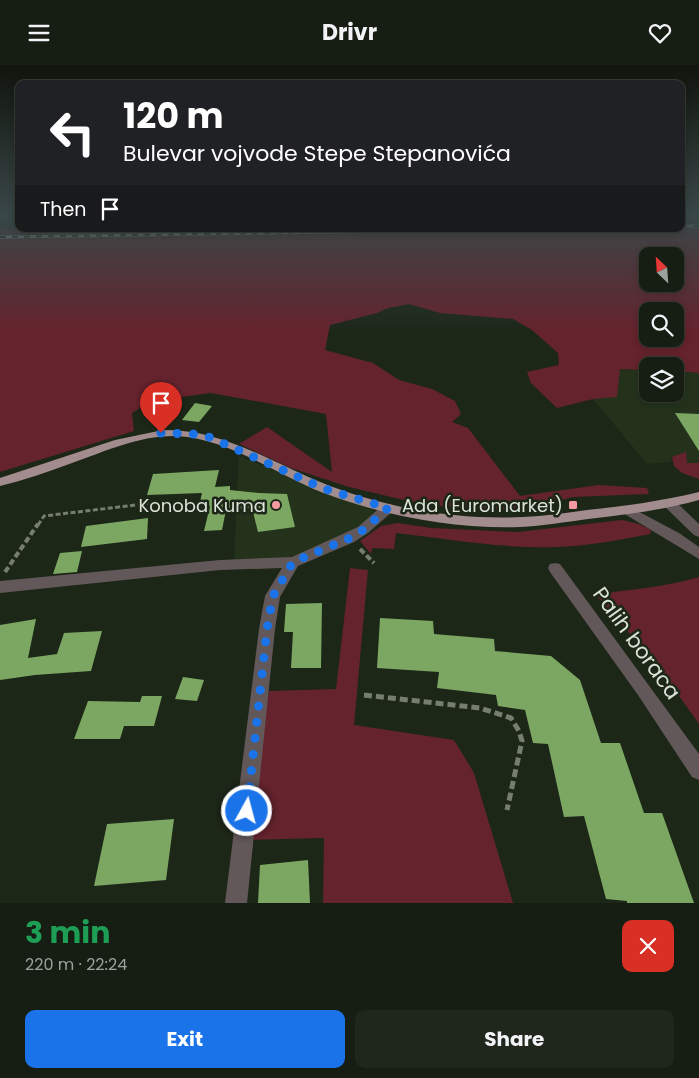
<!DOCTYPE html>
<meta charset="utf-8">
<style>
:root{--surface:#161d12;--page:#1f261b;--text:#f1f3f6;--muted:#9ea29f;--line:#353b32;--accent:#1a73e8}
body{margin:0;font-family:Poppins,sans-serif;background:var(--page);color:var(--text);height:100vh;display:flex;flex-direction:column;font-size:19px;white-space:nowrap}
*{box-sizing:border-box;margin:0}
p{font-size:16px;color:var(--muted)}
.icon{flex:none;width:28px;height:28px;fill:none;stroke:currentColor;stroke-width:2;stroke-linecap:round;stroke-linejoin:round}
.map{position:relative;height:838px;overflow:hidden}
.panel{display:flex;flex-direction:column;background:var(--surface);flex:1}
.panel>*{flex:none}
.top-card{position:absolute;left:15px;top:15px;width:670px;height:152px;border-radius:10px;box-shadow:0 2px 8px #0003,0 0 0 1px var(--line);background:#202124;color:#fff;overflow:hidden}
.needle{width:32px;rotate:335deg}
.fabs{position:absolute;left:639px;top:182px;display:grid;gap:10px}
.fabs a{display:grid;place-items:center;width:45px;height:45px;border-radius:10px;background:var(--surface);box-shadow:0 2px 8px #0003,0 0 0 1px var(--line);font-size:25px}
.pin{position:absolute;display:grid;place-items:center;width:42px;height:42px;color:#fff;margin:-51px -21px;border-radius:50% 50% 50% 0;rotate:-45deg;box-shadow:0 0 5px #0007}
.pin .icon{rotate:45deg}
.me{position:absolute;width:55px;margin:-28px;rotate:7deg;stroke-linejoin:round;filter:drop-shadow(0 0 4px #0008)}
.turn{display:flex;align-items:center;gap:18px;height:105px;padding:0 25px;font-size:22px}
.turn .icon{width:65px;height:65px;stroke-width:2.5}
.turn b{display:block;font-size:35px;line-height:42px}
.then{display:flex;align-items:center;height:48px;padding:0 25px;background:#0003;gap:10px;font-size:19px}
.round{display:grid;place-items:center;flex:none;width:52px;height:52px;border-radius:10px;background:var(--page)}
.head{display:flex;align-items:center;justify-content:space-between;height:85px;padding:0 25px}
h1{font-size:30px;font-weight:700;line-height:38px;color:#1e9e55}
.button{display:flex;gap:10px;margin-top:auto;padding:10px 25px}
.button a{flex:1;height:58px;border-radius:10px;background:var(--accent);color:#fff;font-size:20px;font-weight:700;line-height:58px;text-align:center}
.button a+a{background:var(--page);color:var(--text)}
header{display:flex;justify-content:space-between;align-items:center;height:65px;padding:0 25px;background:var(--surface);font-size:22px;font-weight:700}
.map>svg:first-child{display:block}
.built{fill:#24321c}
.green{fill:#65232d;fill-rule:evenodd}
.building{fill:#7ca762}
.lines{fill:none;stroke-linecap:round;stroke-linejoin:round}
.path-far2{stroke:#757e71;stroke-width:3;stroke-dasharray:5 2.5;stroke-linecap:butt}
.path-far1{stroke:#757e71;stroke-width:4;stroke-dasharray:6 3;stroke-linecap:butt}
.path{stroke:#757e71;stroke-width:5;stroke-dasharray:8 4;stroke-linecap:butt}
.street{fill:#635859;fill-rule:evenodd}
.primary{fill:#a28c8d;fill-rule:evenodd}
.rail-casing{stroke:#b7beb3;stroke-width:3}
.rail{stroke:#1d2718;stroke-width:2;stroke-dasharray:6;stroke-linecap:butt}
.route{stroke:#1a73e8;stroke-width:9;stroke-dasharray:0 16.2}
.poi-dot{fill:#f49aa2;stroke:#1d2718;stroke-width:2}
.labels{text-anchor:middle;dominant-baseline:central;stroke-width:5;stroke-linejoin:round;paint-order:stroke}
.poi-label{font-size:18px;fill:#dbe2d8;stroke:#1d2718;text-anchor:end}
.near-street-label{font-size:21px;fill:#dbe2d8;stroke:#1d2718}
</style>
<header><svg class="icon" aria-label="menu" viewBox="0 0 24 24"><path d="M4 6h16M4 12h16M4 18h16"/></svg>Drivr<svg class="icon" aria-label="heart" viewBox="0 0 24 24"><path d="M12 20l-8-8c-3-5 5-10 8-4 3-6 11-1 8 4z"/></svg></header>
<div class="map">
<svg width="699" height="838" viewBox="0 0 699 838">
<rect width="100%" height="100%" fill="#1d2718"/>
<!-- built -->
<path class="built" d="M619,304L647,305L648,329H675V306L699,308V398L687,399L686,387L672,392L671,397L647,399L593,334L617,331Z
M239,391L345,434L371,440L375,448L352,468L300,489L290,492L234,497Z"/>
<!-- green -->
<path class="green" d="M699,162V308L675,306V301H648L647,305L620,304L617,332L593,334L557,343L531,318L527,307L559,300L558,288L532,265L513,254L440,248L409,239L388,243L377,248L330,260L325,285L373,298L399,315L432,324L455,336L461,349L452,357L468,363L520,431L599,420L647,423L649,429L573,432L537,441L500,445L441,441L404,435L349,422L291,403L239,379L267,362L332,407L326,349L211,328L151,336L132,348L134,366L0,407V173ZM648,191H675V219H648ZM648,246H675V274H648Z
M0,164H417L0,170Z
M686,387L687,398H699V414L682,408L674,401L672,392Z
M622,455L639,459L651,465L650,469C619,475 588,481 556,482C503,484 449,474 396,468L394,484L372,483L371,489L360,476L381,461L397,458L432,463L518,467Z
M350,503L368,505L354,660L454,675L474,708L513,838H323L324,773L247,775L269,626L336,624Z
M699,512V659L657,600L595,529C630,525 665,522 699,512Z"/>
<!-- building -->
<path class="building" d="M195,338L212,341L199,357L182,355Z
M675,348L699,349V386Z
M219,405L215,422L230,421V425L259,428L287,429L295,462L258,467L252,443L226,445L222,465L204,466L210,441H199L202,428L147,430L153,409Z
M148,453L147,474L81,482L86,461Z
M82,486L77,507L53,509L60,488Z
M322,538L321,603H291L293,567H284L286,539Z
M380,553L433,556L434,569L494,574L495,586L551,591L580,615L601,678H620L644,748H662L694,838H627V836L606,834L584,751L564,752L548,679L533,678L525,645L498,641L496,630L437,623L439,607L377,603Z
M36,554L28,593L57,589L64,568L102,566L91,606L35,610L0,615V560Z
M183,612L204,615L197,636L175,634Z
M142,631H162L154,661H124L120,674H74L88,636L140,637Z
M174,754L166,815L94,821L107,759Z
M308,795L310,838H258L260,800Z"/>
<g class="lines">
<!-- path-far2 -->
<path class="path-far2" d="M38,460L44,451L152,438"/>
<!-- path-far1 -->
<path class="path-far1" d="M360,484L374,498
M5,507L38,459"/>
<!-- path -->
<path class="path" d="M364,630L480,643L511,653L519,666L522,676L507,745"/>
<!-- street -->
<path class="street" d="M669,434L674,435L699,459V472L694,470L664,441L663,438L664,435Z
M388,439L393,440L395,443L393,446L368,468L354,477L298,501L280,532L275,564L247,838H225L259,564L265,531L282,503L220,505L0,528V516L220,495L292,492L358,462L383,440Z
M628,441L679,468L699,482V494L623,448L621,445L623,442Z
M555,498L560,499L699,689V715L692,712L638,630L550,507L548,503L550,499Z"/>
<!-- primary -->
<path class="primary" d="M163,365C225,364 275,400 330,421C391,444 458,455 523,452C545,451 566,448 587,445C625,441 662,436 699,427V435C662,445 625,450 588,454C565,457 543,461 520,462C453,464 384,451 321,427C274,408 229,374 177,371C140,370 106,386 72,398C48,407 24,415 0,421V413L115,375Z"/>
<defs>
<path id="rail" d="M681,161H699
M0,172L531,164"/>
</defs>
<!-- rail casing -->
<use href="#rail" class="rail-casing"/>
<!-- rail -->
<use href="#rail" class="rail"/>
</g>
<!-- sky -->
<linearGradient id="sky" x2="0" y2="1"><stop stop-color="#10150d"/><stop offset="0.56" stop-color="#3a4748"/><stop offset="1" stop-color="#3a4748" stop-opacity="0"/></linearGradient>
<rect width="699" height="268" fill="url(#sky)"/>
<g class="lines">
<!-- route -->
<path class="route" d="M161,368L193,369L209,372L325,424L388,443L363,465L350,473L293,497L273,531L267,564L247,746"/>
</g>
<!-- markers -->
<g class="poi-dot">
<circle cx="276" cy="440" r="5"/>
<rect x="568" y="435" width="10" height="10" rx="2.5"/>
</g>
<g class="labels">
<!-- poi labels -->
<g class="poi-label">
<text x="266" y="440">Konoba Kuma</text>
<text x="563" y="440">Ada (Euromarket)</text>
</g>
<!-- near-street labels -->
<g class="near-street-label">
<text transform="translate(637 578) rotate(54)">Palih boraca</text>
</g>
</g>
</svg>
<div class="fabs">
<a><svg class="needle" viewBox="-14 -14 28 28"><path d="M0-13l5 13h-10z" fill="#e53935"/><path d="M0 13l5-13h-10z" fill="#9ea29f"/></svg></a>
<a><svg class="icon" aria-label="search" viewBox="0 0 24 24"><circle cx="10" cy="10" r="6"/><path d="M15 15l6 6"/></svg></a>
<a><svg class="icon" aria-label="layers" viewBox="0 0 24 24"><path d="M12 4l9 5-9 5-9-5zM3 14l9 5 9-5"/></svg></a>
</div>
<div class="pin" style="left:161px;top:368px;background:#d93025"><svg class="icon" aria-label="arrive" viewBox="0 0 24 24"><path d="M6 21V4h12l-3 4 3 4H6"/></svg></div>
<svg class="me" style="left:247px;top:746px" viewBox="-20 -20 40 40"><circle r="17" fill="#1a73e8" stroke="#fff" stroke-width="3"/><path d="M0-11L8 9 0 5-8 9z" fill="#fff"/></svg>
<div class="top-card">
<div class="turn"><svg class="icon" aria-label="left" viewBox="0 0 24 24"><path d="M17 20v-9H6M10 6l-5 5 5 5"/></svg><div><b>120 m</b>Bulevar vojvode Stepe Stepanovića</div></div>
<div class="then">Then<svg class="icon" aria-label="arrive" viewBox="0 0 24 24"><path d="M6 21V4h12l-3 4 3 4H6"/></svg></div>
</div>
</div>
<section class="panel">
<div class="head"><div><h1>3 min</h1><p>220 m · 22:24</p></div><a class="round" style="background:#d93025;color:#fff"><svg class="icon" aria-label="close" viewBox="0 0 24 24"><path d="M6 6l12 12M18 6L6 18"/></svg></a></div>
<div class="button"><a>Exit</a><a>Share</a></div>
</section>
